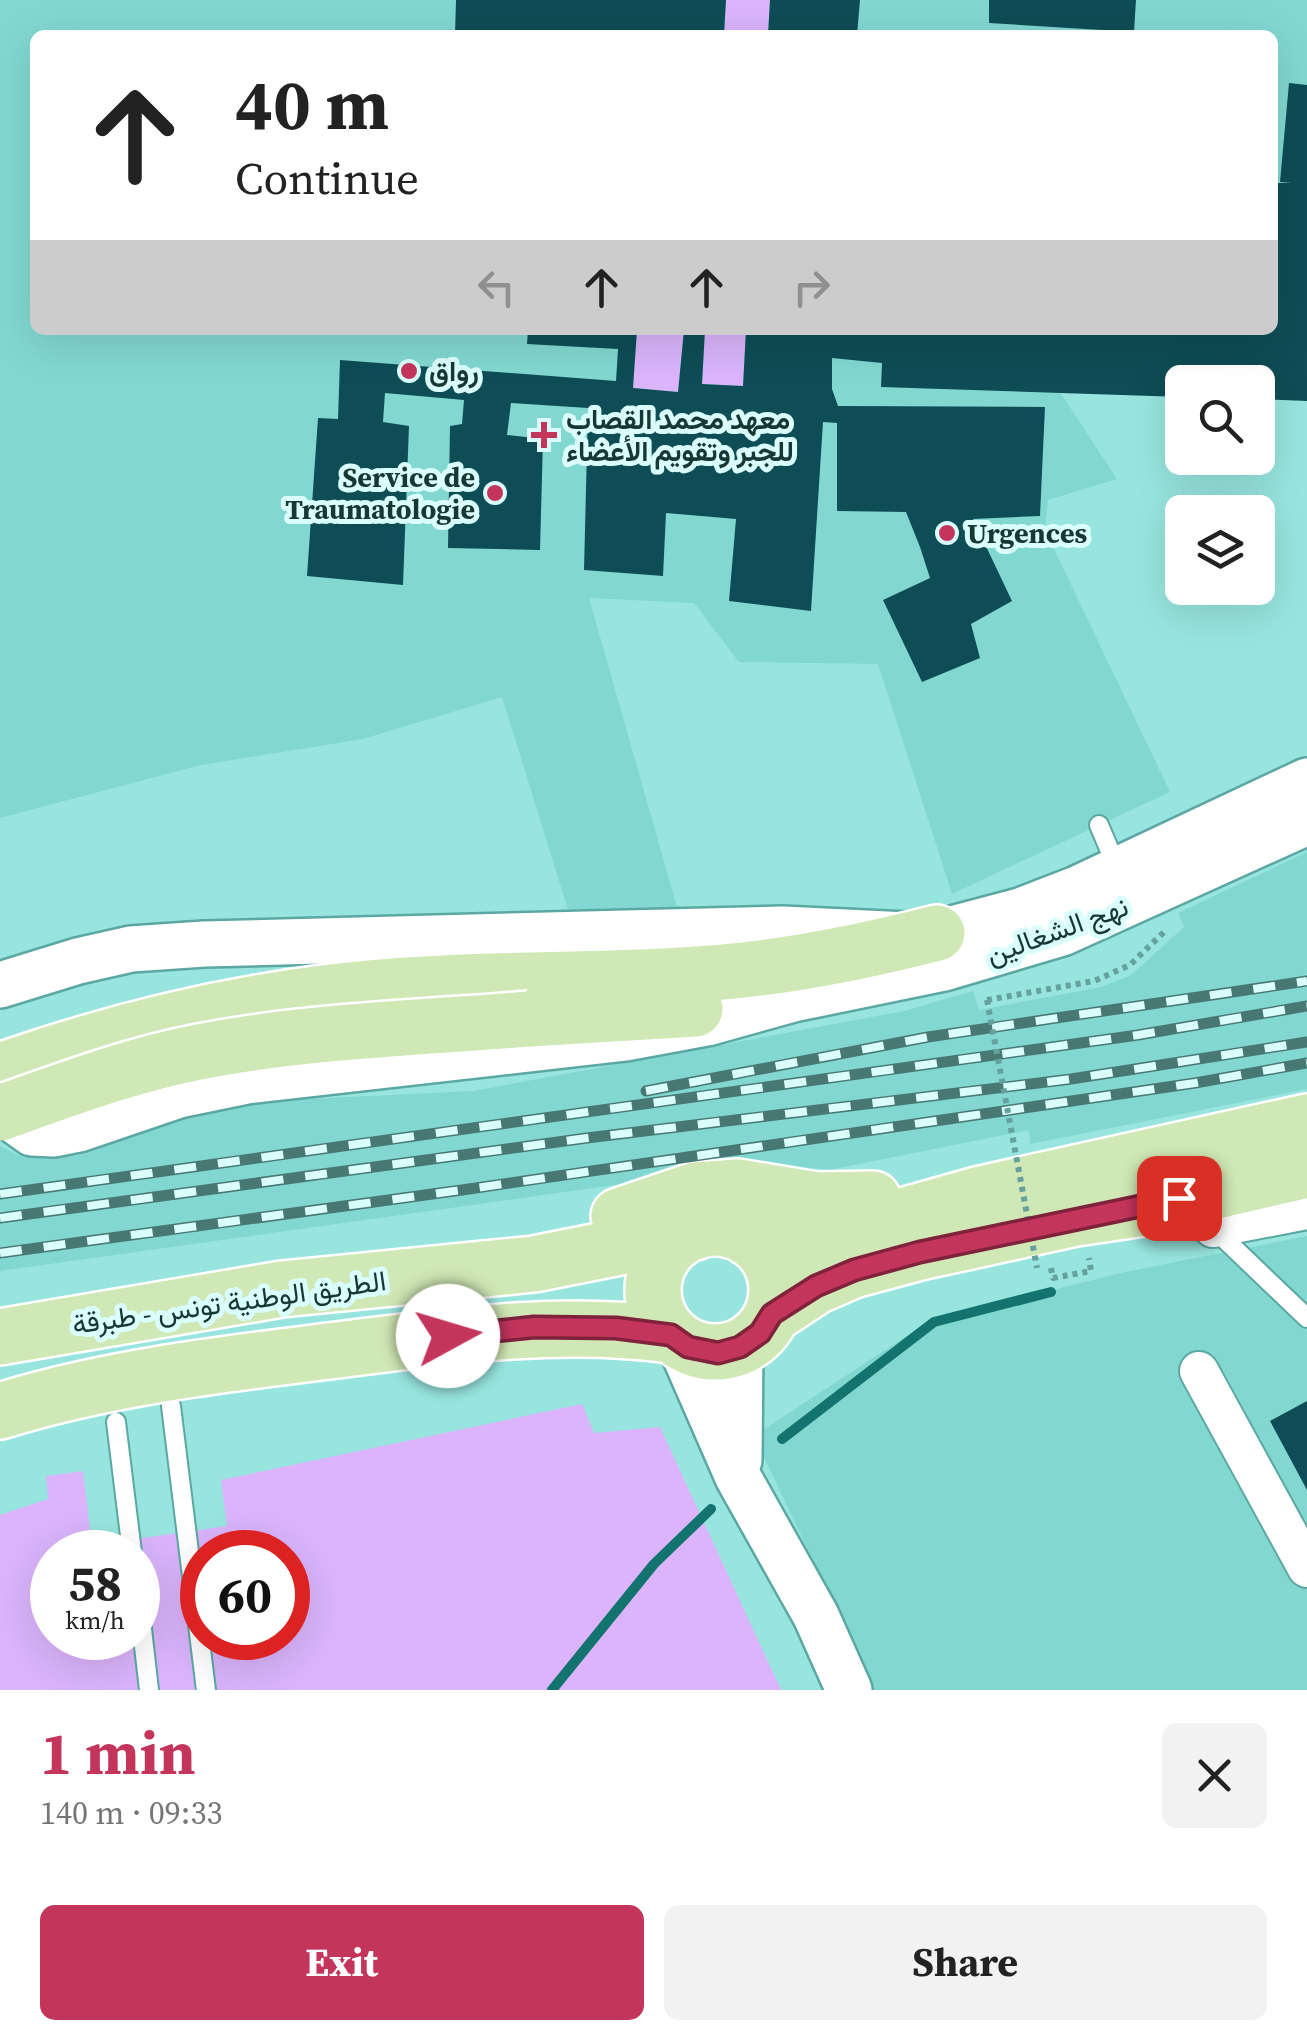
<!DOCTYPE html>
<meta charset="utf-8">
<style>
:root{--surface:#fff;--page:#f2f2f2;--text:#222;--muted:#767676;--accent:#c4355c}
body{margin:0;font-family:"Source Serif 4",Vazirmatn,serif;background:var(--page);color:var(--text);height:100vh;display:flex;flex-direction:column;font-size:38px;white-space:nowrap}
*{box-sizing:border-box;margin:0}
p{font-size:32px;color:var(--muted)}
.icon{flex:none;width:55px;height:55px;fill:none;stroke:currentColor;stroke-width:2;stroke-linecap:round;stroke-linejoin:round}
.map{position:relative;height:1690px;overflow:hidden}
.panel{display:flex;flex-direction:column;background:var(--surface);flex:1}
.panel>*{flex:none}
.hud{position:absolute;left:30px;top:30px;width:1248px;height:305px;border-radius:15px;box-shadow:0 10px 40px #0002;background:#fff;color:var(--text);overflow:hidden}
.controls{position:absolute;left:1165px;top:365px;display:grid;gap:20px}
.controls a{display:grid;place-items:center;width:110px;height:110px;border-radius:15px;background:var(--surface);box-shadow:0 10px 40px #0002;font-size:50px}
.speed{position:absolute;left:30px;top:1530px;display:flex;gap:20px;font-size:50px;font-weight:700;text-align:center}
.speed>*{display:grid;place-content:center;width:130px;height:130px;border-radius:50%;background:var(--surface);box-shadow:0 10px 40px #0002;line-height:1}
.speed small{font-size:25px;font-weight:400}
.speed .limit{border:15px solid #d22;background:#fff;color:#111}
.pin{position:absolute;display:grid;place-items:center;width:85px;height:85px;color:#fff;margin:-42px;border-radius:20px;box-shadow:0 5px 15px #0006}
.me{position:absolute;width:110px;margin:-55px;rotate:84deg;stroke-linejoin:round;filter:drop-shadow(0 0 8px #0008)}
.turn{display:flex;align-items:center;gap:35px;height:210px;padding:0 40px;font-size:45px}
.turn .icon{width:130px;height:130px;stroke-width:2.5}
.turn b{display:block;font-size:70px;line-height:85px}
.lanes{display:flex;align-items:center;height:95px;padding:0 40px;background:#0003;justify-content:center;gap:50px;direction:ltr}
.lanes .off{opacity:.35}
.round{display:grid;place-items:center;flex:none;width:105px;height:105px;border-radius:15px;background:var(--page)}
.summary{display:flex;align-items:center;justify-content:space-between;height:170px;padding:0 40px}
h1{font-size:60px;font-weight:700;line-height:75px;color:var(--accent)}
.action{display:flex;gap:20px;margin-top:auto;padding:20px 40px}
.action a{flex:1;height:115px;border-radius:15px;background:var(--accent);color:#fff;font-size:40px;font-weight:700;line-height:115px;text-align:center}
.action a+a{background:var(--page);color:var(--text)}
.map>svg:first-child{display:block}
.built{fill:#82d8d1}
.green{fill:#dbb4fc;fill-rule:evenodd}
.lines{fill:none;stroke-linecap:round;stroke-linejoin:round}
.stream{stroke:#13746f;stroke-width:10}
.building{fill:#0e4d56}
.service-casing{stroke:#5ba8a2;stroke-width:22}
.minor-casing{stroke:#5ba8a2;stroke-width:42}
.tertiary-casing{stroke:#5ba8a2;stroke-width:50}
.primary-casing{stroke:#fff;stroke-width:60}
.path{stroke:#66a29d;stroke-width:6;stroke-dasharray:5 5;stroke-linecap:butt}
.service{stroke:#fff;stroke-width:18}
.minor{stroke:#fff;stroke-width:38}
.tertiary{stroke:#fff;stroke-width:45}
.primary{stroke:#d0e8b5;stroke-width:55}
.rail-casing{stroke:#477874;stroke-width:11}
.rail{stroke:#d9fefb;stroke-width:8;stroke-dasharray:22;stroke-linecap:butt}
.primary-bridge-casing{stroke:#fff;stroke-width:60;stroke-linecap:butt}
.path-bridge{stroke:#66a29d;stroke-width:6;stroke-dasharray:5 5;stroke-linecap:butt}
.primary-bridge{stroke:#d0e8b5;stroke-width:55}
.route-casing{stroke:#7f223c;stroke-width:25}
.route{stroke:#c4355c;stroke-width:18}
.poi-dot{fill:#c4355c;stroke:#d9fefb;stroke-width:4}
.labels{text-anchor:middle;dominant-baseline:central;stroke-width:10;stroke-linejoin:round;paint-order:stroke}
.poi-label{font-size:28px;font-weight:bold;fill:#163734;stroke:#d9fefb;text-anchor:start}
.street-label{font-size:28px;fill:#163734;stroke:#d9fefb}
</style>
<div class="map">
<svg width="1307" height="1690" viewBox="0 0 1307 1690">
<rect width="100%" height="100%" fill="#98e5df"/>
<!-- built -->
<path class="built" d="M0,0H1307V185L1273,182L1272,35H35V330H885L1060,392L1117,479L1048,500L1045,530L1170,792L952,894L878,664L739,662L694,603L589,598L677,907L569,913L502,697L363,739L201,765L0,818Z
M1307,852V1089L1030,1144L1029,1130L829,1170L772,1163L0,1271V1146L20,1156L54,1159L85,1154L179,1119L244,1102L473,1091L904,1011L973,991L979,1010L1101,987L1131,975L1184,927L1178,913Z
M1307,1236V1690H874L754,1436L929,1321L1125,1272Z"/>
<!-- green -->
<path class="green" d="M726,0H770L768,35H724Z
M637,330H684L678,392L633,388Z
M705,330H746L743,386L702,384Z
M582,1404L594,1433L660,1427L781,1690H0V1515L48,1499L46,1476L83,1471L92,1545L227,1526L221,1480ZM52,1552H138V1638H52ZM202,1552H288V1638H202Z"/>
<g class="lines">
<!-- stream -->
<path class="stream" d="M782,1439L934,1322L1051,1292
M552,1690L654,1564L711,1509"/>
</g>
<!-- building -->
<path class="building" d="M456,0H726L724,35H455Z
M770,0H860L857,35H768Z
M989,0H1136L1134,32L989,23Z
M1289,83L1307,85V401L1258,399V382H1182V397L881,387L882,363L832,358V389L838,406L1045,407L1040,516L973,519L1012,601L971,624L980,658L922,682L883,600L930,578L920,547L906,512L837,511V423L823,422L811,611L729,601L736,519L666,513L663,576L584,570L588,408L511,403L507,435L543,439L540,550L448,548L450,426L462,424L464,400L385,393L383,422L409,426L403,585L307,576L318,418L338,419L340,360L616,381L618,349L527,344L528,330H637L633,388L678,392L684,330H705L702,384L743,386L746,330H1272V183H1292L1280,182Z
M1307,1401V1490L1270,1421Z"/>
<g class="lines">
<defs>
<path id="service" d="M1099,825L1118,870
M1214,1229L1307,1318
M171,1406L206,1690
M116,1422L132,1552
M138,1594L149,1690"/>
<path id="minor" d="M1179,1198L1213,1228L1307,1210
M1199,1371L1307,1568"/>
<path id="tertiary" d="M0,985L78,961L131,949L204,944L783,929L907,935L937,933L1020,911L1077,889L1307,781
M0,1110L32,1133L54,1134L79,1129L179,1095L247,1081L626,1038L707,1023L793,999L944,968L1062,933L1307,822
M679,1342L738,1477L816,1616L849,1690
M739,1460L740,1347"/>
<path id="primary" d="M529,1019L695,1009
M0,1071C126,1027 259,996 393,986C499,977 606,982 712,973C789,967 863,952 937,933
M619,1216L696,1190L738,1187L816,1200L873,1199
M653 1290a62 62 0 1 1 124 0a62 62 0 1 1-124 0Z
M748,1238L815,1235L878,1223L981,1194L1307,1122
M772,1315L816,1286L853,1270L920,1252L1076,1218L1143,1208L1307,1170
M0,1337L282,1289L534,1264L695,1232
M0,1411C109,1377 225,1364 337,1350C449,1336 558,1320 671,1335"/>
</defs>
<!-- service casing -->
<use href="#service" class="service-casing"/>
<!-- minor casing -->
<use href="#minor" class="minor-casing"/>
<!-- tertiary casing -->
<use href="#tertiary" class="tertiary-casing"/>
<!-- primary casing -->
<use href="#primary" class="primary-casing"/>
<!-- path -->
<path class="path" d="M987,1000L1094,981L1130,965L1165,931
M1051,1268L1053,1278L1091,1271L1089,1258"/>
<!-- service -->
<use href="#service" class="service"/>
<!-- minor -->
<use href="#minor" class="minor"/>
<!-- tertiary -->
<use href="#tertiary" class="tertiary"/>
<!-- primary -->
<use href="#primary" class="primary"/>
<defs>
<path id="rail" d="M646,1091L928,1037L1307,981
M0,1194L1138,1035L1307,1006
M0,1218L587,1138L1071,1079L1307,1042
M0,1253L469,1189L1195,1083L1307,1063"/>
</defs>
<!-- rail casing -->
<use href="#rail" class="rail-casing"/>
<!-- rail -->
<use href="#rail" class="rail"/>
<defs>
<path id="primary-bridge" d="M0,1113C65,1090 131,1065 199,1052C307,1031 419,1028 529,1019"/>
</defs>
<!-- primary-bridge casing -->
<use href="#primary-bridge" class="primary-bridge-casing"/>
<!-- path-bridge -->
<path class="path-bridge" d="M987,1000L1037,1268"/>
<!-- primary-bridge -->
<use href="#primary-bridge" class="primary-bridge"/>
</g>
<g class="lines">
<defs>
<path id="route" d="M448,1336L534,1327L616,1328L671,1335L688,1347L718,1353L740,1347L760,1333L772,1314L816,1286L854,1270L920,1252L1179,1198"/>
</defs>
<!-- route casing -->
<use href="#route" class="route-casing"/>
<!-- route -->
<use href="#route" class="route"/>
</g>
<!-- markers -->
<g class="poi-dot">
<circle cx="409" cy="371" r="10"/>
<path d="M539 420h10v10h10v10h-10v10h-10v-10h-10v-10h10z"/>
<circle cx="495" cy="493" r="10"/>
<circle cx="947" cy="533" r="10"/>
</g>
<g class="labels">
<!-- poi labels -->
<g class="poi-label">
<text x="429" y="371">رواق</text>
<text x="566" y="419">معهد محمد القصاب<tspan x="566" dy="32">للجبر وتقويم الأعضاء</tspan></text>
<text x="475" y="477" text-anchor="end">Service de<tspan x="475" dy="32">Traumatologie</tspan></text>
<text x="967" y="533">Urgences</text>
</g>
<!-- street labels -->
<g class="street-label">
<text transform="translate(1057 930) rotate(-20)">نهج الشغالين</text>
<text transform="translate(229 1302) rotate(-8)">الطريق الوطنية تونس - طبرقة</text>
</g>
</g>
</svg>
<div class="controls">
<a><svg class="icon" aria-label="search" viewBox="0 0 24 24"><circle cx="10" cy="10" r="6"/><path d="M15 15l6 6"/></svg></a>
<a><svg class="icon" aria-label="layers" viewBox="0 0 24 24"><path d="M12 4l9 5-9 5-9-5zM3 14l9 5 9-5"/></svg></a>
</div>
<div class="speed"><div>58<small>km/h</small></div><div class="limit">60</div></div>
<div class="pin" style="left:1179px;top:1198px;background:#d93025"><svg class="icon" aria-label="arrive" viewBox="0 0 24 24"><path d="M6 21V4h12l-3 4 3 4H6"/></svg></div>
<svg class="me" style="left:448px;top:1336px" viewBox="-20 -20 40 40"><circle r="19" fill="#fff"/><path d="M0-13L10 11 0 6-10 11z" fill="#c4355c"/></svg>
<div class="hud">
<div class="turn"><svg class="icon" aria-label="ahead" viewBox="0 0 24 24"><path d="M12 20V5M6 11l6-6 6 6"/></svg><div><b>40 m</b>Continue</div></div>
<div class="lanes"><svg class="icon off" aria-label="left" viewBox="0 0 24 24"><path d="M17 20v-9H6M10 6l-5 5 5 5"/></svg><svg class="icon" aria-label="ahead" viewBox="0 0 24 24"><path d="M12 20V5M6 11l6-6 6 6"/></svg><svg class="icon" aria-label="ahead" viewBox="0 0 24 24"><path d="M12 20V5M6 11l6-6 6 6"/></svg><svg class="icon off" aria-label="right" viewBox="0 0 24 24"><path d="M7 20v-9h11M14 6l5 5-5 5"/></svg></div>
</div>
</div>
<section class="panel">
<div class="summary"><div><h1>1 min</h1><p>140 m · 09:33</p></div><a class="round"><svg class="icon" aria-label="close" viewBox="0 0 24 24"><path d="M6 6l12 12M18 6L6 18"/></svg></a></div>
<div class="action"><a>Exit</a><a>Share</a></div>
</section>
